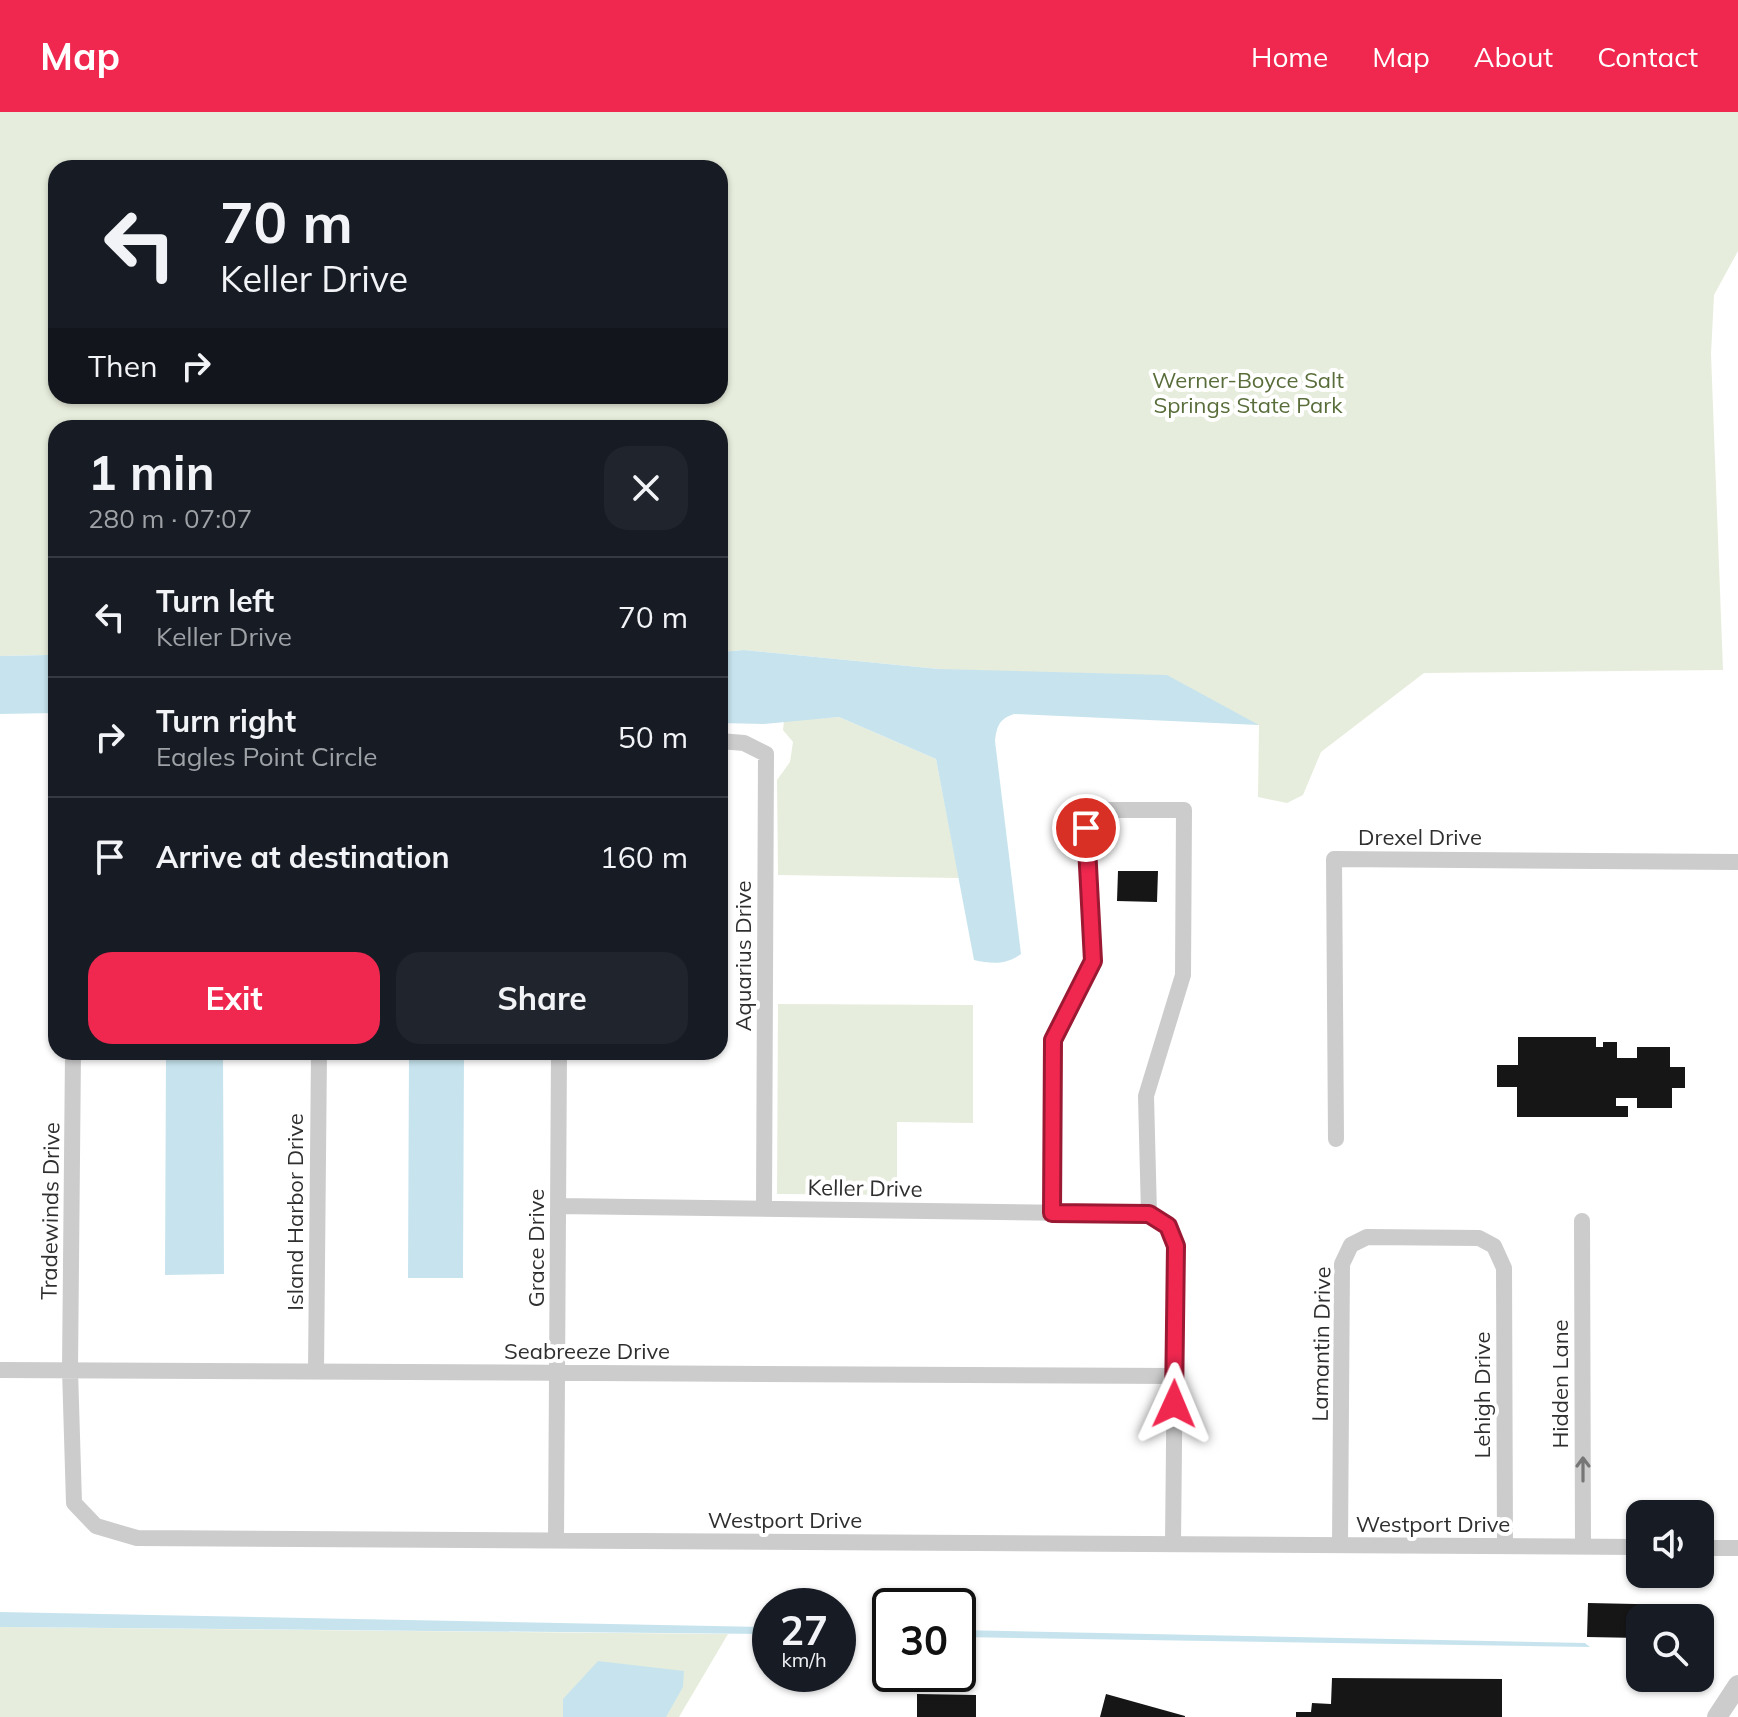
<!DOCTYPE html>
<meta charset="utf-8">
<style>
:root{--surface:#171b24;--page:#20242c;--text:#f1f3f6;--muted:#9ea1a6;--line:#363941;--accent:#f0274f}
body{margin:0;font-family:Mulish,sans-serif;background:var(--page);color:var(--text);height:100vh;display:flex;flex-direction:column;font-size:30px;white-space:nowrap}
*{box-sizing:border-box;margin:0}
p{font-size:26px;color:var(--muted)}
.icon{flex:none;width:44px;height:44px;fill:none;stroke:currentColor;stroke-width:2;stroke-linecap:round;stroke-linejoin:round}
.map{position:relative;flex:1;overflow:hidden}
.details{position:absolute;left:48px;top:308px;width:680px;height:640px;display:flex;flex-direction:column;background:var(--surface);border-radius:24px;box-shadow:0 2px 6px #0004}
.details>*{flex:none}
.hud{position:absolute;left:48px;top:48px;width:680px;height:244px;border-radius:24px;box-shadow:0 2px 6px #0004;background:#171b24;color:var(--text);overflow:hidden}
.buttons{position:absolute;left:1626px;top:1388px;display:grid;gap:16px}
.buttons a{display:grid;place-items:center;width:88px;height:88px;border-radius:16px;background:var(--surface);box-shadow:0 2px 6px #0004;font-size:40px}
.speed{position:absolute;left:752px;top:1476px;display:flex;gap:16px;font-size:40px;font-weight:700;text-align:center}
.speed>*{display:grid;place-content:center;width:104px;height:104px;border-radius:50%;background:var(--surface);box-shadow:0 2px 6px #0004;line-height:1}
.speed small{font-size:20px;font-weight:400}
.speed .limit{border:4px solid #111;border-radius:12px;background:#fff;color:#111}
.pin{position:absolute;display:grid;place-items:center;width:68px;height:68px;color:#fff;margin:-34px;border:4px solid #fff;border-radius:50%;box-shadow:0 2px 8px #0007}
.me{position:absolute;width:88px;margin:-44px;rotate:1deg;stroke-linejoin:round;filter:drop-shadow(0 0 6px #0008)}
.turn{display:flex;align-items:center;gap:28px;height:168px;padding:0 40px;font-size:36px}
.turn .icon{width:104px;height:104px;stroke-width:2.5}
.turn b{display:block;font-size:56px;line-height:68px}
.then{display:flex;align-items:center;height:76px;padding:0 40px;background:#0003;gap:16px;font-size:30px}
.round{display:grid;place-items:center;flex:none;width:84px;height:84px;border-radius:24px;background:var(--page)}
.summary{display:flex;align-items:center;justify-content:space-between;height:136px;padding:0 40px}
h1{font-size:48px;font-weight:700;line-height:60px}
.action{display:flex;gap:16px;margin-top:auto;padding:16px 40px}
.action a{flex:1;height:92px;border-radius:24px;background:var(--accent);color:#fff;font-size:32px;font-weight:700;line-height:92px;text-align:center}
.action a+a{background:var(--page);color:var(--text)}
ul{padding:0;list-style:none}
li{display:flex;align-items:center;gap:24px;height:120px;padding:0 40px;border-top:2px solid var(--line)}
li div{flex:1}
li b{display:block;font-size:30px}
li em{font-style:normal}
header{display:flex;align-items:center;gap:48px;box-sizing:border-box;height:112px;padding:0 40px;background:var(--accent);color:#fff}
header strong{font-size:38px}
nav{display:flex;gap:44px;margin-inline-start:auto;font-size:28px}
.map>svg:first-child{display:block}
.green{fill:#e7eddc;fill-rule:evenodd}
.water{fill:#c7e4ee}
.building{fill:#161616}
.lines{fill:none;stroke-linecap:round;stroke-linejoin:round}
.minor{stroke:#ccc;stroke-width:16}
.tertiary{stroke:#ccc;stroke-width:20}
.oneway{stroke:#767676}
.route-casing{stroke:#9c1933;stroke-width:20}
.route{stroke:#f0274f;stroke-width:14}
.labels{text-anchor:middle;dominant-baseline:central;stroke-width:8;stroke-linejoin:round;paint-order:stroke}
.park-label{font-size:22px;fill:#586d39;stroke:#fff}
.street-label{font-size:22px;fill:#2f2f2f;stroke:#fff}
</style>
<header>
<strong>Map</strong>
<nav><a>Home</a><a>Map</a><a>About</a><a>Contact</a></nav>
</header>
<div class="map">
<svg width="1738" height="1605" viewBox="0 0 1738 1605">
<rect width="100%" height="100%" fill="#fff"/>
<!-- green -->
<path class="green" d="M0,0H1738V139L1714,183L1711,242L1723,558L1424,561L1321,640L1303,683L1287,691L1258,685L1259,613L939,557L744,538L720,540V316H56V540L47,543L0,544ZM56,56H720V284H56Z
M839,605L936,647L959,766L778,763L777,668L790,650L793,630L783,618L784,609Z
M778,892L973,893V1011L897,1010V1083L777,1082Z
M0,1515L728,1522L679,1605H0Z"/>
<!-- water -->
<path class="water" d="M744,538L939,557L1167,563L1259,613L1014,602C999,607 997,614 995,629L1021,842C1006,853 992,852 974,848L936,647L839,605L764,612L720,611V540Z
M56,540V601L0,602V544L47,543Z
M166,940H223L224,1162L165,1163Z
M409,940H464L463,1166H408Z
M0,1500L770,1515V1522L0,1515Z
M958,1518L1585,1531L1590,1535L958,1525Z
M598,1549L684,1559L683,1575L666,1605H563V1587Z"/>
<!-- building -->
<path class="building" d="M1118,759H1158L1157,790L1117,789Z
M1518,925H1596V935H1603V930H1617V946H1637V935H1670V955H1685V976H1672V996H1637V986H1616V994H1628V1005H1517V975H1497V953H1518Z
M1588,1491L1683,1493V1506H1640V1526L1587,1525Z
M1332,1566L1502,1567V1605H1296V1600H1311L1312,1591L1331,1592Z
M917,1582L976,1583V1605H917Z
M1106,1582L1185,1604V1605H1100Z"/>
<g class="lines">
<!-- minor -->
<path class="minor" d="M720,629L744,631L766,642L764,1096
M73,940L70,1258L74,1391L96,1414L137,1426L1640,1435
M1336,1027L1334,747L1738,750
M558,1094L1149,1102L1168,1114L1176,1134L1173,1432
M1052,1101L1053,928L1093,849L1086,716L1107,698H1184L1183,863L1146,984L1149,1102
M1582,1109L1583,1435
M0,1258L1174,1264
M316,1259L319,940
M556,1428L559,940
M1340,1433L1342,1152L1351,1133L1367,1125L1479,1126L1494,1134L1504,1156L1505,1434
M1700,1436H1738"/>
<!-- tertiary -->
<path class="tertiary" d="M1717,1605L1738,1573"/>
</g>
<!-- one-way arrows -->
<defs><path id="oneway-shaft" d="M-6 0H5M1.5-3L5.5 0L1.5 3" fill="none" stroke-width="1.6" stroke-linecap="round" stroke-linejoin="round" transform="scale(2)"/></defs>
<use class="oneway" href="#oneway-shaft" transform="translate(1583 1357) rotate(-90)"/>
<g class="lines">
<defs>
<path id="route" d="M1086,716L1093,849L1053,928L1052,1101L1149,1102L1168,1114L1176,1134L1174,1292"/>
</defs>
<!-- route casing -->
<use href="#route" class="route-casing"/>
<!-- route -->
<use href="#route" class="route"/>
</g>
<g class="labels">
<!-- park labels -->
<g class="park-label">
<text x="1248" y="268">Werner-Boyce Salt<tspan x="1248" dy="25">Springs State Park</tspan></text>
</g>
<!-- street labels -->
<g class="street-label">
<text x="1420" y="725">Drexel Drive</text>
<text transform="translate(743 844) rotate(-90)">Aquarius Drive</text>
<text transform="translate(865 1076) rotate(1)">Keller Drive</text>
<text transform="translate(50 1099) rotate(-89)">Tradewinds Drive</text>
<text transform="translate(295 1100) rotate(-90)">Island Harbor Drive</text>
<text transform="translate(536 1136) rotate(-90)">Grace Drive</text>
<text transform="translate(1321 1232) rotate(-89)">Lamantin Drive</text>
<text x="587" y="1239">Seabreeze Drive</text>
<text transform="translate(1560 1272) rotate(-90)">Hidden Lane</text>
<text transform="translate(1482 1283) rotate(-90)">Lehigh Drive</text>
<text x="785" y="1408">Westport Drive</text>
<text x="1433" y="1412">Westport Drive</text>
</g>
</g>
</svg>
<div class="buttons">
<a><svg class="icon" aria-label="sound" viewBox="0 0 24 24"><path d="M4 9h4l5-4v14l-5-4H4zM17 9q2 3 0 6"/></svg></a>
<a><svg class="icon" aria-label="search" viewBox="0 0 24 24"><circle cx="10" cy="10" r="6"/><path d="M15 15l6 6"/></svg></a>
</div>
<div class="speed"><div>27<small>km/h</small></div><div class="limit">30</div></div>
<div class="pin" style="left:1086px;top:716px;background:#d93025"><svg class="icon" aria-label="arrive" viewBox="0 0 24 24"><path d="M6 21V4h12l-3 4 3 4H6"/></svg></div>
<svg class="me" style="left:1174px;top:1292px" viewBox="-20 -20 40 40"><path d="M0-17L14 15 0 8-14 15z" fill="#f0274f" stroke="#fff" stroke-width="4"/></svg>
<div class="hud">
<div class="turn"><svg class="icon" aria-label="left" viewBox="0 0 24 24"><path d="M17 20v-9H6M10 6l-5 5 5 5"/></svg><div><b>70 m</b>Keller Drive</div></div>
<div class="then">Then<svg class="icon" aria-label="right" viewBox="0 0 24 24"><path d="M7 20v-9h11M14 6l5 5-5 5"/></svg></div>
</div>
<section class="details">
<div class="summary"><div><h1>1 min</h1><p>280 m · 07:07</p></div><a class="round"><svg class="icon" aria-label="close" viewBox="0 0 24 24"><path d="M6 6l12 12M18 6L6 18"/></svg></a></div>
<ul>
<li><svg class="icon" aria-label="left" viewBox="0 0 24 24"><path d="M17 20v-9H6M10 6l-5 5 5 5"/></svg><div><b>Turn left</b><p>Keller Drive</p></div><em>70 m</em></li>
<li><svg class="icon" aria-label="right" viewBox="0 0 24 24"><path d="M7 20v-9h11M14 6l5 5-5 5"/></svg><div><b>Turn right</b><p>Eagles Point Circle</p></div><em>50 m</em></li>
<li><svg class="icon" aria-label="arrive" viewBox="0 0 24 24"><path d="M6 21V4h12l-3 4 3 4H6"/></svg><div><b>Arrive at destination</b></div><em>160 m</em></li>
</ul>
<div class="action"><a>Exit</a><a>Share</a></div>
</section>
</div>
